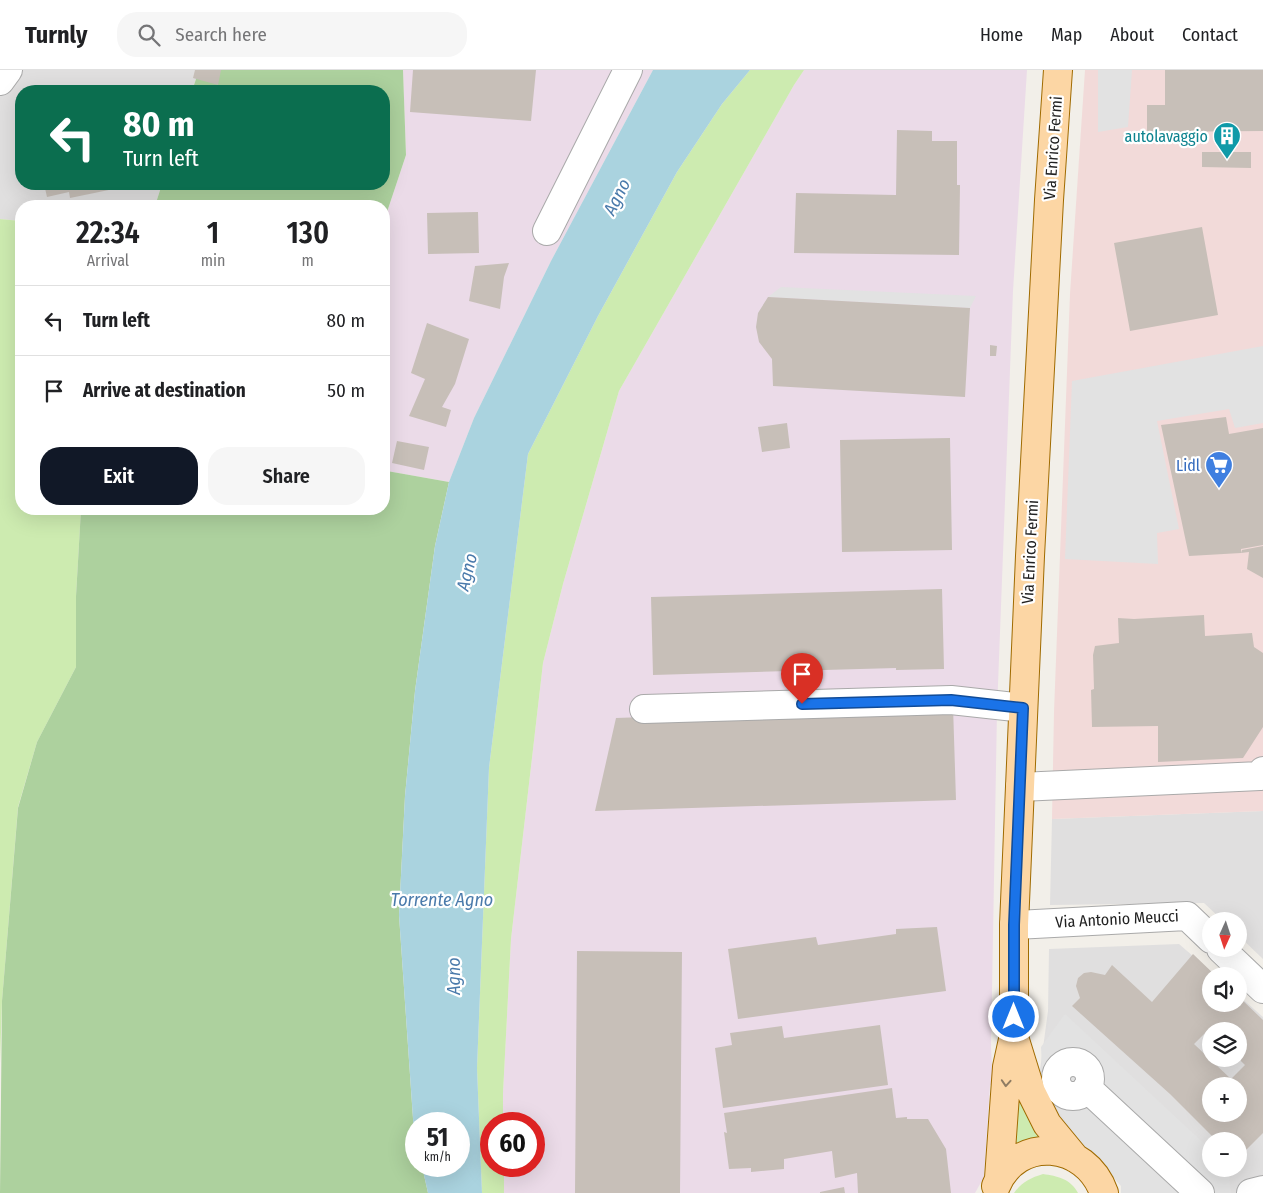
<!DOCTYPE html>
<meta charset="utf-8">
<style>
:root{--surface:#fff;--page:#f6f6f6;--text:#202124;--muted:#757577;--line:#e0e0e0;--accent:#111827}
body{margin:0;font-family:"Fira Sans Condensed",sans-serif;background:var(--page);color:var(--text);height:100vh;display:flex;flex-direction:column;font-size:19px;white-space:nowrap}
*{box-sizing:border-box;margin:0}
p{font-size:16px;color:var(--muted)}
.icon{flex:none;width:28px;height:28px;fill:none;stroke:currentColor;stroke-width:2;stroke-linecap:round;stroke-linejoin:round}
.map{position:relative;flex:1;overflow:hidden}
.details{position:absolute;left:15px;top:130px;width:375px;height:315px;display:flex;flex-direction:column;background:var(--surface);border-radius:20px;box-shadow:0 5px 20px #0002}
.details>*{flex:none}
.top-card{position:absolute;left:15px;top:15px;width:375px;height:105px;border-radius:20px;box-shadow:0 5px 20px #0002;background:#0b6e4f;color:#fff;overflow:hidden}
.needle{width:32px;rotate:183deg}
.tools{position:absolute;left:1202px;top:842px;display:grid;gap:10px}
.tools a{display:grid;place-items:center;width:45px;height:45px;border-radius:50%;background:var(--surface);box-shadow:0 5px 20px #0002;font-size:25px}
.speed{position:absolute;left:405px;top:1042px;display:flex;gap:10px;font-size:25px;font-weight:700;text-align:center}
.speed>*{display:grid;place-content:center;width:65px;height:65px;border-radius:50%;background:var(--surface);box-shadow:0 5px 20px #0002;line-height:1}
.speed small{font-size:12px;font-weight:400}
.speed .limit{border:8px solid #d22;background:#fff;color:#111}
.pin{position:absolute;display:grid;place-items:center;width:42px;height:42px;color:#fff;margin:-51px -21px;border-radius:50% 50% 50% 0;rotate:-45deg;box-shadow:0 0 5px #0007}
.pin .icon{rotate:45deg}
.me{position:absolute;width:55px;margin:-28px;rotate:0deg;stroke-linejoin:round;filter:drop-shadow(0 0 4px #0008)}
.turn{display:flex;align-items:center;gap:18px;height:105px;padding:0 25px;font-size:22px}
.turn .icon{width:65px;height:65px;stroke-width:2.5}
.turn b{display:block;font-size:35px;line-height:42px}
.eta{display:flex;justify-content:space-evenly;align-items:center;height:85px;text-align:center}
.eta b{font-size:30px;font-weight:600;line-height:35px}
.primary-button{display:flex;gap:10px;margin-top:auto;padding:10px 25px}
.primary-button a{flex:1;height:58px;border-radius:20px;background:var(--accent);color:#fff;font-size:20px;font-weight:600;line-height:58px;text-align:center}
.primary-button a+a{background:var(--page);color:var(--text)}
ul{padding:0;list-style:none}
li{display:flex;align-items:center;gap:15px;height:70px;padding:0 25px;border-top:1px solid var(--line)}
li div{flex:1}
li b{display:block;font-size:19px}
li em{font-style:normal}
header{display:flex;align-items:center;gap:30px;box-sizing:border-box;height:70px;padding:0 25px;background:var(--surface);border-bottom:1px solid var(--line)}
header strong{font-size:24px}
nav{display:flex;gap:28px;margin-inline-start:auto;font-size:18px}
.search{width:350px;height:45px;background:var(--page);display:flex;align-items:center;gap:12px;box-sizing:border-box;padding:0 18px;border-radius:20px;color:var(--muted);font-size:19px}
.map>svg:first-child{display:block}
.residential{fill:#e0dfdf;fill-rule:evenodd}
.commercial{fill:#f2dad9}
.industrial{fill:#ebdbe8}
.grass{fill:#cdebb0}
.forest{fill:#add19e}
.parking{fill:#e2e2e2}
.water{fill:#aad3df}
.building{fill:#c7bfb8;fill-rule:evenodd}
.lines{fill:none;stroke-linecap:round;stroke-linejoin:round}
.minor-casing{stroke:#a9a9a9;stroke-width:30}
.major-casing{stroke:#a06b00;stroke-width:30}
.minor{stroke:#fff;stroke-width:28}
.major{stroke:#fcd6a4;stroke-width:28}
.oneway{stroke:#8f7c63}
.route-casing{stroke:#114b97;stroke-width:12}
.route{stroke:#1a73e8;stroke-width:9}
.labels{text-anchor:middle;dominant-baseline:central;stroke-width:4.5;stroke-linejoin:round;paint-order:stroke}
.culture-label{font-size:16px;fill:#0d838f;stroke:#fff;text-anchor:end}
.street-label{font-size:16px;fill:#222;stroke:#fff}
.shop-label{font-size:16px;fill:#366cbe;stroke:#fff;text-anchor:end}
.water-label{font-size:18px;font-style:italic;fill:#4a7aab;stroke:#fff}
</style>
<header>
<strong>Turnly</strong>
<div class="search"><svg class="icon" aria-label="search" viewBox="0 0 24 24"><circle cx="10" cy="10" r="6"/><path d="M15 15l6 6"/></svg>Search here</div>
<nav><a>Home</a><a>Map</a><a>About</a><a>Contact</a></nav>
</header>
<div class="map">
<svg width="1263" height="1123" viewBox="0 0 1263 1123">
<rect width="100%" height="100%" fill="#f2efe9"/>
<!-- residential -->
<path class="residential" d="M0,0H199L192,21H21V114H162L155,136H21V151L0,149Z
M1263,741V889L1239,866V851H1223L1204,833L1050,835L1052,749Z
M1179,874L1216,906H1211V934H1239V926L1263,947V1123H1133L1091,1079L1076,1074L1038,1015L1048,941L1049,879ZM1211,961H1239V989H1211ZM1211,1016H1239V1044H1211ZM1211,1071H1239V1099H1211Z"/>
<!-- commercial -->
<path class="commercial" d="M1085,0H1263V741L1052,749L1054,642L1070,224Z"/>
<!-- industrial -->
<path class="industrial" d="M403,0H653L551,191L474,348L449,412L387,401L384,373V183L387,142L406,85Z
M804,0H1027L1013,221L997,641L991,978L993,1015H990L984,1107L975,1123H504V1096H534V1054H503V1023L511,869L543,593L563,514L619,321L794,15Z"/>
<!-- grass -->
<path class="grass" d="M750,0H804L794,15L619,321L563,514L543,593L511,869L503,1023V1054H491V1096H504V1123H482L477,998L489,698L528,384L598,246L677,102L722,34Z
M0,149L21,151V439H81L76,526V597L37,672L18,737L2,931L0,993Z
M1012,1013L1041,1069L1020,1073L1006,1081Z
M1043,1104C1057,1106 1071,1109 1078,1123H1014C1022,1112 1030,1108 1043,1104Z"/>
<!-- forest -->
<path class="forest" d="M199,0H403L406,85L387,142L384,183V136H155L162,114H384V21H192Z
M384,373L387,401L449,412L435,476L415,621L405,726L399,845L414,1063L416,1071V1096H422L428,1123H0L2,931L18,738L37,672L76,597V526L81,439H384Z"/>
<!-- parking -->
<path class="parking" d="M1098,0H1132L1128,57L1098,62Z
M781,217L976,226L970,238L768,227Z
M1263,276V353L1235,358L1229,339L1157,351L1179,459L1157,463L1158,494L1065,489L1072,311Z
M1065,944L1211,1080V1099H1228L1231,1123H1121V1116L1078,1068L1043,1020L1041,977Z"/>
<!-- water -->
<path class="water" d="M653,0H750L722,34L677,102L598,246L528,384L489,698L477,998L482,1123H428L422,1096H459V1054H416V1071L414,1063L399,845L405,726L415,621L435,476L449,412L474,348L551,191Z"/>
<!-- building -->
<path class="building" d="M195,0H221L218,15L193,8Z
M413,0H536L531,51L410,42Z
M1165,0H1263V61L1147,62V35H1165Z
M897,60L932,61V71H957V115H960L959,185L794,183L796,123L896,125Z
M1202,82H1251V98L1202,97Z
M44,114H133V115L70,128L69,122L47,127Z
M478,142L479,183L428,184L427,143Z
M1202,157L1218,245L1130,261L1114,173Z
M509,193L504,207L500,239L469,231L475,196Z
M768,227L970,238L965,327L773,316L772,289L759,272L756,257L758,243Z
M427,253L469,269L455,314L442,337L451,340L446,357L409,346L425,309L411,303Z
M990,275L997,276L996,286H990Z
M1226,347L1229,364L1263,358V475L1241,479V483L1189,486L1161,355Z
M787,353L790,378L762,382L758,357Z
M950,368L952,480L842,482L840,370Z
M397,371L429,377L424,400L392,393Z
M1263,476V508L1247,499L1249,482L1241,483L1242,480Z
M942,519L944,599L896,600V598L653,605L651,527Z
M1204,545L1205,566L1252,563L1254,577L1263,583V657L1243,688L1158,692V656L1092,657L1091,620L1094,619L1093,585L1095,576L1119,573L1118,548L1134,549Z
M953,636L956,730L595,741L616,648Z
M937,857L946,921L738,949L728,879L816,867L818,875L896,864V859Z
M577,881L682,882L680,1123H575Z
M1193,884L1216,906H1211V934H1239V927L1263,950V1063L1239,1087V1071H1217L1170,1024L1072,936L1080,928L1076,916L1078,908L1084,903L1091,902L1105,905L1112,895L1152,932ZM1208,960L1211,962L1239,961V989L1245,995L1231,1009L1194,974ZM1211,1016H1239V1044H1211Z
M880,955L888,1015L723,1038L715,978L732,975L730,963L782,956L784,968Z
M892,1018L896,1048L907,1047V1049H928L946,1079L951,1123H858L857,1103L835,1108L832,1081L784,1089V1099L751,1102V1098L729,1099L724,1062L727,1063L724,1043Z
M844,1117L845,1123H820V1122Z"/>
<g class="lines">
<defs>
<path id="minor" d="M0,11L8,0
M547,161L628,0
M644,639L951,630L1023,638
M1020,717L1260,706L1263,701
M1014,855L1187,846L1211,869
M1221,879L1263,919
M1056 1009a17 17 0 1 1 34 0a17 17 0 1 1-34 0Z
M1087,1018L1200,1123
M1251,1123L1263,1120"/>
<path id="major" d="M1014,967L1031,1022L1047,1054L1075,1088
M999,1108L1007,997L1014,965V855L1030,486L1049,130L1058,0
M996,1116C1017,1065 1086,1071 1104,1123"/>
</defs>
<!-- minor casing -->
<use href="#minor" class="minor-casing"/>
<!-- major casing -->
<use href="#major" class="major-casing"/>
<!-- minor -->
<use href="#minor" class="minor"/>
<!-- major -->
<use href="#major" class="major"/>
</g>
<!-- one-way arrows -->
<defs><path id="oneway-chevron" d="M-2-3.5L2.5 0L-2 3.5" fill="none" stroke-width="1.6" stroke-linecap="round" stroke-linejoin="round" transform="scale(1.25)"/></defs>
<use class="oneway" href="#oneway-chevron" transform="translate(1006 1013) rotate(94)"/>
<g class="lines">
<defs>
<path id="route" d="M802,634L951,630L1023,638L1014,855V947"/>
</defs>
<!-- route casing -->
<use href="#route" class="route-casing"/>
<!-- route -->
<use href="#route" class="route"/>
</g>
<!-- icons -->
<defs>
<symbol id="building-pin" viewBox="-11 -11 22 30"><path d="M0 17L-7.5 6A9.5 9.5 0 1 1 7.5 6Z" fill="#0f9aa8" stroke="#fff"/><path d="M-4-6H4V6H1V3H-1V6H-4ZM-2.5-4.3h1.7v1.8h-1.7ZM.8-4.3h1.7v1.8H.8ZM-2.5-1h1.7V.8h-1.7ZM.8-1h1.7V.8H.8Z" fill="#fff"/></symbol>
<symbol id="supermarket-pin" viewBox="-11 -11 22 30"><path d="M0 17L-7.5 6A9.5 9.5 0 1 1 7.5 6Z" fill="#3f7fe0" stroke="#fff"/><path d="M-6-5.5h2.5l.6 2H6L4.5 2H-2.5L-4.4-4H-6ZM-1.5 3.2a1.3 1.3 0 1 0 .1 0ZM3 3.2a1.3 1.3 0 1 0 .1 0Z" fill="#fff"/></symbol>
</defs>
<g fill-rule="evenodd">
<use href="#building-pin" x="1211" y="50" width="32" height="43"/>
<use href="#supermarket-pin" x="1203" y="379" width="32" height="43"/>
</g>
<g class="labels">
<!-- culture labels -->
<g class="culture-label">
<text x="1208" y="66">autolavaggio</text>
</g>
<!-- street labels -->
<g class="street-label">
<text transform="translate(1053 78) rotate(-86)">Via Enrico Fermi</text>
<text transform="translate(1030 482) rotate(-87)">Via Enrico Fermi</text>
<text transform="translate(1117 849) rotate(-3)">Via Antonio Meucci</text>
</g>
<!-- shop labels -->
<g class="shop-label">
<text x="1200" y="395">Lidl</text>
</g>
<!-- water labels -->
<g class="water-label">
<text transform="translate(617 127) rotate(-63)">Agno</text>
<text transform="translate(467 502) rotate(-76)">Agno</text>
<text x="442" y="830">Torrente Agno</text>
<text transform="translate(454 906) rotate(-90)">Agno</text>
</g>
</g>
</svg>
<div class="tools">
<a><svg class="needle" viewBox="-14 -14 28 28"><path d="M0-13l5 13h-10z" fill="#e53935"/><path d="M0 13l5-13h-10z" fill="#757577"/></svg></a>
<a><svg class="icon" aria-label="sound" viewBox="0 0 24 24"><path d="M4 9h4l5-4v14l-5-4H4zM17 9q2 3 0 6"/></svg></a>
<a><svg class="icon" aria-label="layers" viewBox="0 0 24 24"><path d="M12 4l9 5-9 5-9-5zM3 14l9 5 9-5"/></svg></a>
<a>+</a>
<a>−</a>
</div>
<div class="speed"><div>51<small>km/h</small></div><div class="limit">60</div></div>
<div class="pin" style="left:802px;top:634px;background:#d93025"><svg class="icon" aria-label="arrive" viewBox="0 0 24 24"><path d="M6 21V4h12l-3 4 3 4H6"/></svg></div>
<svg class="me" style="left:1014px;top:947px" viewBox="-20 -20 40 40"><circle r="17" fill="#1a73e8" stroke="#fff" stroke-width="3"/><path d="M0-11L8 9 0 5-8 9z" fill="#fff"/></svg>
<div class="top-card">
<div class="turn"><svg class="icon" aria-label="left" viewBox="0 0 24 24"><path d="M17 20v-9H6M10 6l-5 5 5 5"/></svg><div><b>80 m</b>Turn left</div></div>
</div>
<section class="details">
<div class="eta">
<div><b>22:34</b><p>Arrival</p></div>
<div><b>1</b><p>min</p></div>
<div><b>130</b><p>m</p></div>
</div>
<ul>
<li><svg class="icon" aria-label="left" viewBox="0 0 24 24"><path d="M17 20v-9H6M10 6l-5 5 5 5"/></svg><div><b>Turn left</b></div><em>80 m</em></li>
<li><svg class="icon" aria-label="arrive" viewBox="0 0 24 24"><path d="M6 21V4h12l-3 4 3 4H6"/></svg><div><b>Arrive at destination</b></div><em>50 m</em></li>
</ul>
<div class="primary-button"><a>Exit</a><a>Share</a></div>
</section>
</div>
